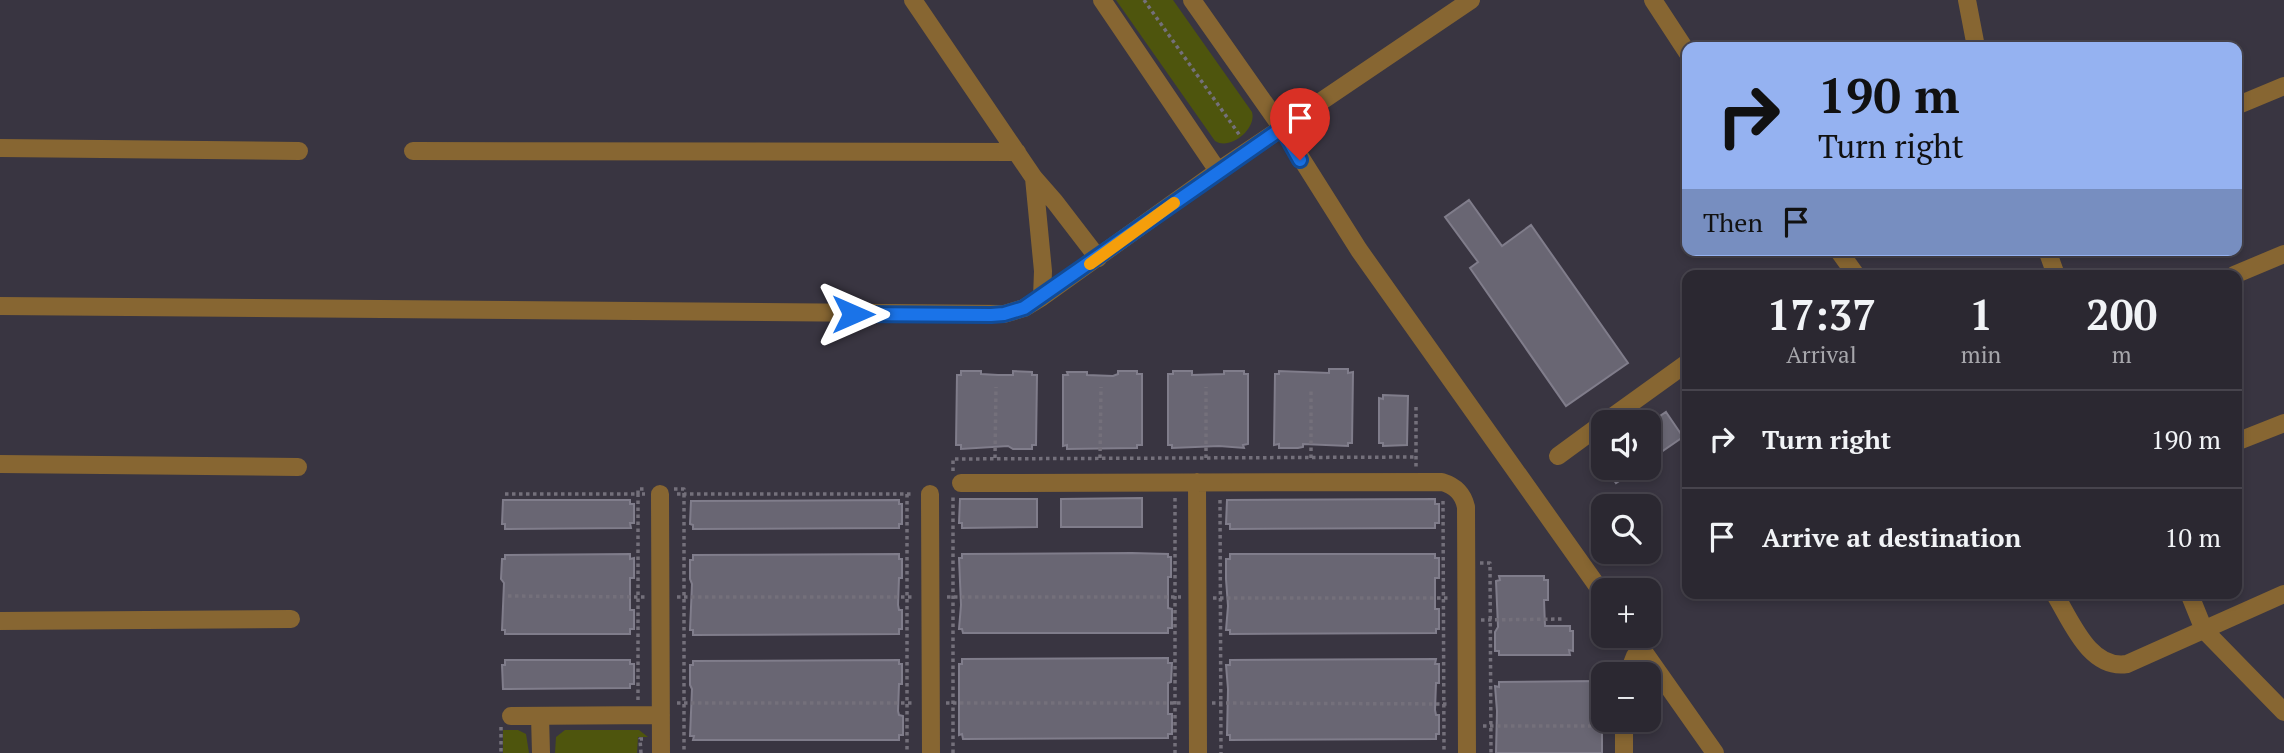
<!DOCTYPE html>
<meta charset="utf-8">
<style>
:root{--surface:#2b2831;--page:#37343d;--text:#f1f3f6;--muted:#a6a6ab;--line:#47444d}
body{margin:0;font-family:"PT Serif",serif;background:var(--page);color:var(--text);height:100vh;display:flex;flex-direction:column;font-size:26px;white-space:nowrap}
*{box-sizing:border-box;margin:0}
p{font-size:23px;color:var(--muted)}
.icon{flex:none;width:38px;height:38px;fill:none;stroke:currentColor;stroke-width:2;stroke-linecap:round;stroke-linejoin:round}
.map{position:relative;flex:1;overflow:hidden}
.drawer{position:absolute;left:1682px;top:270px;width:560px;height:329px;display:flex;flex-direction:column;background:var(--surface);border-radius:14px;box-shadow:0 4px 10px #0003,0 0 0 2px var(--line)}
.drawer>*{flex:none}
.guide{position:absolute;left:1682px;top:42px;width:560px;height:214px;border-radius:14px;box-shadow:0 4px 10px #0003,0 0 0 2px var(--line);background:#95b2f1;color:#111;overflow:hidden}
.tools{position:absolute;left:1591px;top:410px;display:grid;gap:14px}
.tools a{display:grid;place-items:center;width:70px;height:70px;border-radius:14px;background:var(--surface);box-shadow:0 4px 10px #0003,0 0 0 2px var(--line);font-size:35px}
.pin{position:absolute;display:grid;place-items:center;width:60px;height:60px;color:#fff;margin:-72px -30px;border-radius:50% 50% 50% 0;rotate:-45deg;box-shadow:0 0 7px #0007}
.pin .icon{rotate:45deg}
.me{position:absolute;width:77px;margin:-38px;rotate:90deg;stroke-linejoin:round;filter:drop-shadow(0 0 5px #0008)}
.turn{display:flex;align-items:center;gap:24px;height:147px;padding:0 21px;font-size:32px}
.turn .icon{width:91px;height:91px;stroke-width:2.5}
.turn b{display:block;font-size:49px;line-height:60px}
.then{display:flex;align-items:center;height:66px;padding:0 21px;background:#0003;gap:14px;font-size:26px}
.eta{display:flex;justify-content:space-evenly;align-items:center;height:119px;text-align:center}
.eta b{font-size:42px;font-weight:700;line-height:49px}
ul{padding:0;list-style:none}
li{display:flex;align-items:center;gap:21px;height:98px;padding:0 21px;border-top:2px solid var(--line)}
li div{flex:1}
li b{display:block;font-size:26px}
li em{font-style:normal}
.map>svg:first-child{display:block}
.green{fill:#4e550d}
.building{fill:#696673;stroke:#807d8b;stroke-width:2}
.lines{fill:none;stroke-linecap:round;stroke-linejoin:round}
.path{stroke:#74707b;stroke-width:3.5;stroke-dasharray:3.5 3.5;stroke-linecap:butt}
.minor{stroke:#876632;stroke-width:18}
.route-casing{stroke:#114b97;stroke-width:18}
.route{stroke:#1a73e8;stroke-width:12}
.slow{stroke:#f59e0b;stroke-width:12}
</style>
<div class="map">
<svg width="2284" height="753" viewBox="0 0 2284 753">
<rect width="100%" height="100%" fill="#393541"/>
<!-- green -->
<path class="green" d="M1116,0H1173L1252,112C1257,129 1230,151 1215,141Z
M503,730H518L526,734L529,753H503Z
M565,730H639L648,737H638L637,753H555L556,737Z"/>
<!-- building -->
<path class="building" d="M1469,200L1502,246L1531,225L1628,363L1566,406L1470,268L1478,262L1445,217Z
M1329,369H1348V373L1353,372L1352,443H1348V446L1303,444V447L1298,448H1279V444L1274,445L1275,374H1279V371L1329,373Z
M961,371H981V374L998,375H1013V371L1032,372V375H1037L1036,445H1032V449H1013L1008,446L961,449V445H956L957,375H961Z
M1118,371H1137V374H1142V445H1137V448L1067,449V445L1063,446V375H1068L1067,372H1087V375L1113,376L1118,374Z
M1173,371H1192V375L1224,374V371H1244V374H1248V444L1243,445L1244,448L1219,446L1172,448V445H1168V374H1173Z
M1383,395L1408,396L1407,445L1383,446V443H1379V398L1383,399Z
M1666,412L1683,437L1648,461V424Z
M1605,467H1640L1616,483Z
M1142,498V527H1061V499Z
M960,499H1037V527L962,528V523H959Z
M1435,499V504H1439V523H1435V528L1230,529V524H1226L1227,500Z
M503,500H630V504H634V523H630L631,528L505,529V524H502Z
M899,500V504H902V524H899V528L693,529V525L690,524L691,501Z
M1132,553L1168,554V557H1171V577H1168V608L1172,609V628H1168V633H963L962,629H959L961,605L959,558H962V554Z
M630,554V559L634,558V578H630V610H634V629H630V634H505V630H502L504,583L501,579L502,559H505V555Z
M899,554V559H902V578H899L898,605L899,610H902V629H899V634L693,635V630H690L692,584L690,579V560H693V555Z
M1230,554H1435V558H1439V578H1435V609H1439V629H1436V633L1230,634V630H1226L1228,606L1226,579V559H1230Z
M1499,576H1544V580H1548V600H1544L1545,626H1570V631H1573V651L1569,650L1570,655H1499V651H1495V632L1498,627L1496,581L1500,580Z
M1168,658V663H1172L1171,682L1168,683V714H1172V734H1168V738L963,739L962,734L959,735V664H962V659Z
M1436,659L1435,664H1439V683H1436L1435,710L1436,715H1439V734H1436V739L1230,740V735H1227L1228,689L1226,665H1230V660Z
M505,660H630V664H634V684H630V688L503,689L502,665H505Z
M899,660V664H902V684H899L898,711L899,715L903,716V735H899V740H693L694,736H690L692,689L690,685V665H693V661Z
M1598,681V686H1602V753H1496L1497,711L1495,686L1499,687V682Z"/>
<g class="lines">
<!-- path -->
<path class="path" d="M1144,0L1241,137
M1416,407V468
M995,458L996,387
M1100,458L1101,387
M1206,458V387
M1311,458V388
M953,471V459L1416,457
M674,489H684V494H913
M505,494H638V489H645
M677,494H684V753
M907,494V753
M1175,498V753
M1220,500L1221,753
M1443,501L1444,753
M1480,563H1490L1491,753
M508,596L645,597
M677,597H915
M947,597H1181
M1213,598H1450
M1481,620L1563,619
M638,700V494H645
M677,703H914
M946,703H1183
M1212,703L1449,704
M1483,726H1600
M501,727V753
M641,753L640,739H643
M953,753V496"/>
<!-- minor -->
<path class="minor" d="M913,0L1034,178L1055,202L1098,258
M1102,0L1218,171
M1192,0L1282,128L1359,250L1603,594
M1653,0L1687,52
M1967,0L1976,47
M2236,106L2284,86
M0,148L299,151
M413,151L1017,152
M1034,178L1043,271L1042,297
M1838,250L1856,275
M2047,250L2056,275
M2234,275L2284,254
M0,306L1004,314L1024,308L1042,297L1218,171L1471,0
M1605,422L1687,363
M2236,442L2284,423
M1558,456L1603,423
M0,464L298,467
M1197,482L1198,753
M961,483L1442,482C1455,486 1463,493 1466,507L1467,753
M660,494L661,753
M930,494L931,753
M2054,593C2071,620 2089,670 2127,664L2284,594
M2189,593L2204,630L2284,712
M0,621L291,619
M1632,635L1715,753
M1628,674L1635,656L1642,649
M511,716L661,715
M540,716L541,753
M1624,753V719"/>
</g>
<g class="lines">
<defs>
<path id="route" d="M853,314L991,315L1004,314L1024,308L1282,128L1300,160"/>
</defs>
<!-- route casing -->
<use href="#route" class="route-casing"/>
<!-- route -->
<use href="#route" class="route"/>
<!-- slow -->
<path class="slow" d="M1090,264L1174,203"/>
</g>
</svg>
<div class="tools">
<a><svg class="icon" aria-label="sound" viewBox="0 0 24 24"><path d="M4 9h4l5-4v14l-5-4H4zM17 9q2 3 0 6"/></svg></a>
<a><svg class="icon" aria-label="search" viewBox="0 0 24 24"><circle cx="10" cy="10" r="6"/><path d="M15 15l6 6"/></svg></a>
<a>+</a>
<a>−</a>
</div>
<div class="pin" style="left:1300px;top:160px;background:#d93025"><svg class="icon" aria-label="arrive" viewBox="0 0 24 24"><path d="M6 21V4h12l-3 4 3 4H6"/></svg></div>
<svg class="me" style="left:853px;top:314px" viewBox="-20 -20 40 40"><path d="M0-17L14 15 0 8-14 15z" fill="#1a73e8" stroke="#fff" stroke-width="4"/></svg>
<div class="guide">
<div class="turn"><svg class="icon" aria-label="right" viewBox="0 0 24 24"><path d="M7 20v-9h11M14 6l5 5-5 5"/></svg><div><b>190 m</b>Turn right</div></div>
<div class="then">Then<svg class="icon" aria-label="arrive" viewBox="0 0 24 24"><path d="M6 21V4h12l-3 4 3 4H6"/></svg></div>
</div>
<section class="drawer">
<div class="eta">
<div><b>17:37</b><p>Arrival</p></div>
<div><b>1</b><p>min</p></div>
<div><b>200</b><p>m</p></div>
</div>
<ul>
<li><svg class="icon" aria-label="right" viewBox="0 0 24 24"><path d="M7 20v-9h11M14 6l5 5-5 5"/></svg><div><b>Turn right</b></div><em>190 m</em></li>
<li><svg class="icon" aria-label="arrive" viewBox="0 0 24 24"><path d="M6 21V4h12l-3 4 3 4H6"/></svg><div><b>Arrive at destination</b></div><em>10 m</em></li>
</ul>
</section>
</div>
